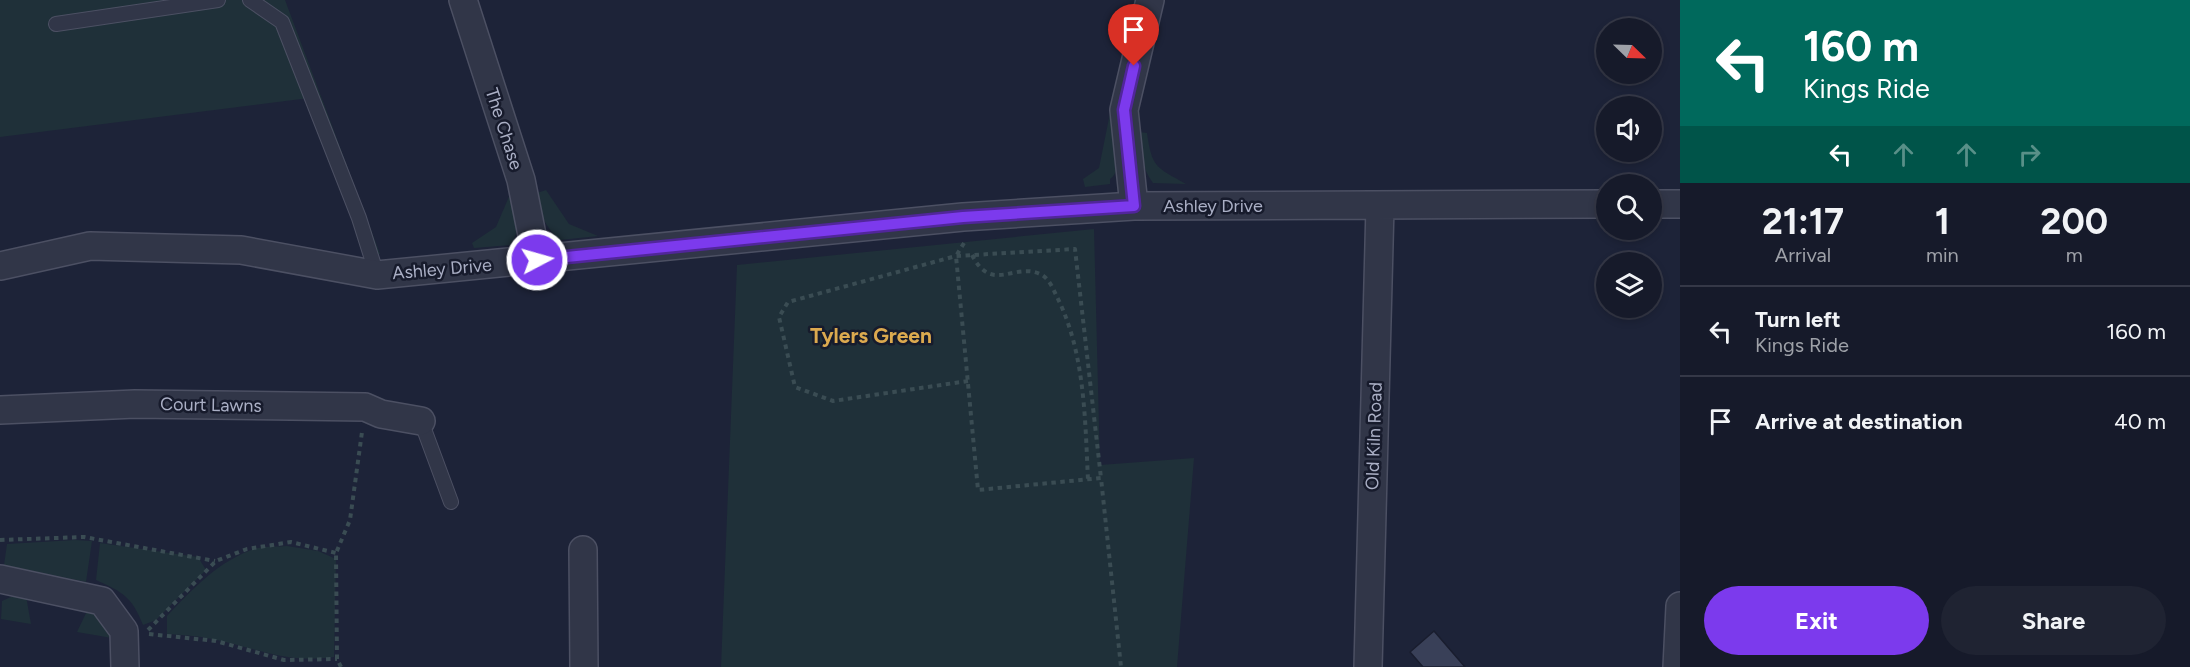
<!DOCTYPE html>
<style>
:root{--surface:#161a2a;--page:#1f2332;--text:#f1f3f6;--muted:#9ea1a8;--line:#353847;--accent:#7c3aed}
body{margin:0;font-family:Figtree,sans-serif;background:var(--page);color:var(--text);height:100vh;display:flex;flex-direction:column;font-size:22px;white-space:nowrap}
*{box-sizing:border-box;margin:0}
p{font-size:20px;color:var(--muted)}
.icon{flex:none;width:33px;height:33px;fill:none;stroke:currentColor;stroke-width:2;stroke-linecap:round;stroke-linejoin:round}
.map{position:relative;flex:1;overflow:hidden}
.sheet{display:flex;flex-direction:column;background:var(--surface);width:510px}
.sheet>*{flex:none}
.guide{background:#00695c;color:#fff;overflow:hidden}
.needle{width:39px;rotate:113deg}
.fabs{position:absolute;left:1596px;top:18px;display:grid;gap:12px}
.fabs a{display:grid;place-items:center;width:66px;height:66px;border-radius:50%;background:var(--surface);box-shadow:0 3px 9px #0003,0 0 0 2px var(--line);font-size:30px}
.pin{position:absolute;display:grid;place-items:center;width:51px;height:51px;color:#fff;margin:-62px -26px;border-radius:50% 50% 50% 0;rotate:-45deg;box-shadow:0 0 6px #0007}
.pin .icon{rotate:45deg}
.me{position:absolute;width:66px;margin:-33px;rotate:84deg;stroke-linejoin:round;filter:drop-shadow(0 0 4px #0008)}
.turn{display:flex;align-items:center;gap:21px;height:126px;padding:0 24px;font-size:27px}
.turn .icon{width:78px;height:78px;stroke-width:2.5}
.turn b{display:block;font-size:42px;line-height:51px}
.lanes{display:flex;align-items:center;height:57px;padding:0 24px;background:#0003;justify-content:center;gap:30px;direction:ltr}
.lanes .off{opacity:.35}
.eta{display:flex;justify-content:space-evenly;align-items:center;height:102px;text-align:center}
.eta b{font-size:36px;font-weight:700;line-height:42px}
.cta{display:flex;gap:12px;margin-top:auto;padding:12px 24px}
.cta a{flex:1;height:69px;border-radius:36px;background:var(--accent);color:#fff;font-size:24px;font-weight:700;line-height:69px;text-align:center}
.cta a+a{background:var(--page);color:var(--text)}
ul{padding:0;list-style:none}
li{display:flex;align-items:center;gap:18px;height:90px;padding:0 24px;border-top:2px solid var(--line)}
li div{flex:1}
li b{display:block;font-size:22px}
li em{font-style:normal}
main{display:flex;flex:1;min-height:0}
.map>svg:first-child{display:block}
.green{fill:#1f3039}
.building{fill:#394058;stroke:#191d2e;stroke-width:1.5}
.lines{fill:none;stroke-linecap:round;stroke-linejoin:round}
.lane-casing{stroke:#4c5063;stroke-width:16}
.street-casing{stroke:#4c5063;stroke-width:30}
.path{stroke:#3a4c53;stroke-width:4;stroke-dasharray:4.5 4.5;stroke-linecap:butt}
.lane{stroke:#313648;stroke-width:14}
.street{stroke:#313648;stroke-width:27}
.route-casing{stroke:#51269a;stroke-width:15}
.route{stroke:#7c3aed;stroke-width:10}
.labels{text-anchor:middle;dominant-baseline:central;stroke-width:5;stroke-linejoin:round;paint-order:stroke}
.street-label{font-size:18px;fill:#aaafc5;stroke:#171b2c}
.quarter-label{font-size:21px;font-weight:bold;fill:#dca94f;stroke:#171b2c}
</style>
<main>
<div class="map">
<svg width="1680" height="667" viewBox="0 0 1680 667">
<rect width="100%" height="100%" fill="#1d2338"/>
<!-- green -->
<path class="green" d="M0,0H285L380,254H368L309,98L0,137Z
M1110,113L1116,115C1117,130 1124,171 1110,179V184L1085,187L1083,179L1099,168Z
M1139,132L1147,133C1152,168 1156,167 1186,184L1153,183C1141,167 1141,151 1139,132Z
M546,190L569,224L598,236L560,240C545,227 539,213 537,193Z
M511,192C517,212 523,227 510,245L474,248L472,243L496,227Z
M1094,229L1100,465L1194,458L1177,667H721L737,265Z
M75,540L92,541L86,582L4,565L7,544Z
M100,543L198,557L206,570L156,620L143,625C132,597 123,592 96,580Z
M287,546L318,551L336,559L334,657C287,664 257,648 212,639C198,636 182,635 167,634V616C193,589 220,559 258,548C267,546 278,547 287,546Z
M26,596L31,624L1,619L2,601L11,597Z
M87,611L106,619L112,638L77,632Z"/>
<!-- building -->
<path class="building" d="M1434,631L1465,667H1423L1410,652Z"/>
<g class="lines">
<defs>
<path id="lane" d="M250,0L282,22L359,218L377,275
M56,24L218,0
M421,421L451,502"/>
<path id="street" d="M463,0L521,180L537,260
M1652,204H1680
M1134,206L1124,110L1150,0
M0,266L90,246L241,250L377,275L963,217L1134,206L1606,204
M0,410L135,404L365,407L381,414L421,421
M583,550L584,667
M0,579L102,601L124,631L125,667
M1368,667L1380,206
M1677,667L1680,606"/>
</defs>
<!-- lane casing -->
<use href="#lane" class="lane-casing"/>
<!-- street casing -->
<use href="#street" class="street-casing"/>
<!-- path -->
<path class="path" d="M964,243L956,256L978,490L1101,478L1121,667
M972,255C992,294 1014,262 1040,274C1048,277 1053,288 1056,295C1085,351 1085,418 1088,480
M968,381L833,401L795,387L779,317L788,302L956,256L1075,249L1101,478
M0,540L84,537L215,561
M148,630L216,561L247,549L291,542L336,553
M149,634L216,641L284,660L337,659
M341,667L337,659L336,553L350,520L362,432"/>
<!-- lane -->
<use href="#lane" class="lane"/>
<!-- street -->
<use href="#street" class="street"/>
</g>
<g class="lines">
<defs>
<path id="route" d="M537,260L963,217L1134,206L1124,110L1134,66"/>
</defs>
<!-- route casing -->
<use href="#route" class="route-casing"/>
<!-- route -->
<use href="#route" class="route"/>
</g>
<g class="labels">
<!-- street labels -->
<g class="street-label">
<text transform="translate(504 129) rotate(72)">The Chase</text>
<text x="1213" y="206">Ashley Drive</text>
<text transform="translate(442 269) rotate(-5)">Ashley Drive</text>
<text transform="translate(211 405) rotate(1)">Court Lawns</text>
<text transform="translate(1374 436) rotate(-88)">Old Kiln Road</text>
</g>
<!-- quarter labels -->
<g class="quarter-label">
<text x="871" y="335">Tylers Green</text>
</g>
</g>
</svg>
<div class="fabs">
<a><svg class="needle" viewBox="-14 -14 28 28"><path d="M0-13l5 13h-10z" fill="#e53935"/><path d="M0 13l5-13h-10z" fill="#9ea1a8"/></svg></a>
<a><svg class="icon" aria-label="sound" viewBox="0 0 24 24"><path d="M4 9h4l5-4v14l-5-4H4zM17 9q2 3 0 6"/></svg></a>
<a><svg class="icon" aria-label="search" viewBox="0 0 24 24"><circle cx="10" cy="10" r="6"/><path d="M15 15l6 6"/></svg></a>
<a><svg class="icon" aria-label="layers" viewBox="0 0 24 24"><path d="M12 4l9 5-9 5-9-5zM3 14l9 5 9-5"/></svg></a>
</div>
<div class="pin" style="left:1134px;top:66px;background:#d93025"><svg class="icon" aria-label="arrive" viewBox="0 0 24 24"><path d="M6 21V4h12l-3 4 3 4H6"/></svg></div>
<svg class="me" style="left:537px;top:260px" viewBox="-20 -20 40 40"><circle r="17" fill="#7c3aed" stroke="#fff" stroke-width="3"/><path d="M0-11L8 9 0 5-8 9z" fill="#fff"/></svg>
</div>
<section class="sheet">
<div class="guide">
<div class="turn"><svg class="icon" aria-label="left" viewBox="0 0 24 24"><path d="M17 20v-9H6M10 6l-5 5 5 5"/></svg><div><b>160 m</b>Kings Ride</div></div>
<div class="lanes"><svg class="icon" aria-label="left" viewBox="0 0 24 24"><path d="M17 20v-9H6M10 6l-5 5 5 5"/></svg><svg class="icon off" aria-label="ahead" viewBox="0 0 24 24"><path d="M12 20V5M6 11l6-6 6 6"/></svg><svg class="icon off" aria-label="ahead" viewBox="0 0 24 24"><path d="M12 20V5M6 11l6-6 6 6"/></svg><svg class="icon off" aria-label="right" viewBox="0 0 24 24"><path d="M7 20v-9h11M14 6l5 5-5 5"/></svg></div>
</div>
<div class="eta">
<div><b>21:17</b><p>Arrival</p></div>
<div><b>1</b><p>min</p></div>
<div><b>200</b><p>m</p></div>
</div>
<ul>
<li><svg class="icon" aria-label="left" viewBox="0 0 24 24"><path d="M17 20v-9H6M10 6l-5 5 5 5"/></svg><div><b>Turn left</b><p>Kings Ride</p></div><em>160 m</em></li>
<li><svg class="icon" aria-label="arrive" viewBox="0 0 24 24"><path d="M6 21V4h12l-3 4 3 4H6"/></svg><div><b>Arrive at destination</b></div><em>40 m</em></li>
</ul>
<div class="cta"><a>Exit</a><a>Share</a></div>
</section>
</main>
